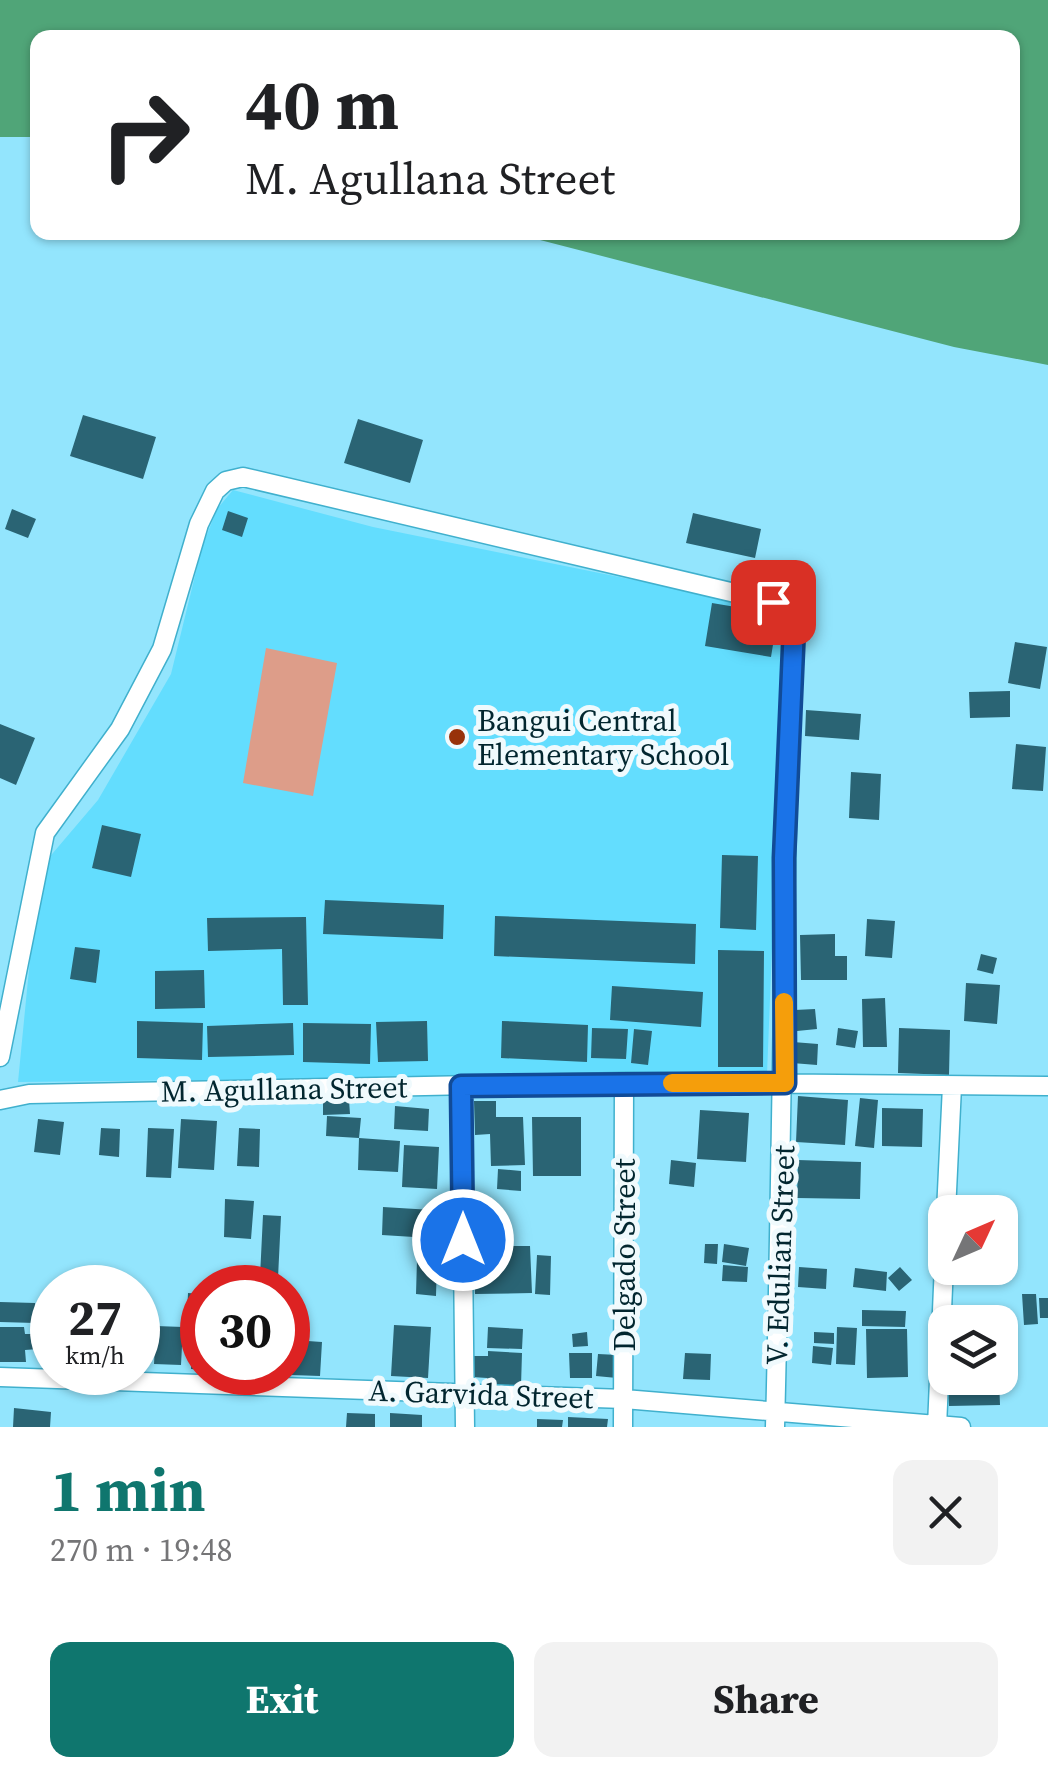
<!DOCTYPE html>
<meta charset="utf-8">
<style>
:root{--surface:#fff;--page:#f2f2f2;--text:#202124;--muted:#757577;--accent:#0f766e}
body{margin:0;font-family:"Source Serif 4",serif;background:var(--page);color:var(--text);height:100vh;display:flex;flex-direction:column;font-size:38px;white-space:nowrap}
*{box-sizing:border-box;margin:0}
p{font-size:32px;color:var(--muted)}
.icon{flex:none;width:55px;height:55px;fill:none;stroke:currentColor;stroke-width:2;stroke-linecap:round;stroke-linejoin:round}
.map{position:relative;height:1427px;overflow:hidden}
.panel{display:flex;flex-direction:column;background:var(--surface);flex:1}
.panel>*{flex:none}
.guide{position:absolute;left:30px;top:30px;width:990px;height:210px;border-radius:20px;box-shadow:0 2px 8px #0004;background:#fff;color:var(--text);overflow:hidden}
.needle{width:65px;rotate:46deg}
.fabs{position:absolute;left:928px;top:1195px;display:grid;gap:20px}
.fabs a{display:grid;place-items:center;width:90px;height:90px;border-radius:20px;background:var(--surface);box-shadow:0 2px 8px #0004;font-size:50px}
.speed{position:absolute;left:30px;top:1265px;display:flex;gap:20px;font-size:50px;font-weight:700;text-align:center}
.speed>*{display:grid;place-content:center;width:130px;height:130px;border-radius:50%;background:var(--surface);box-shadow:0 2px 8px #0004;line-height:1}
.speed small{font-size:25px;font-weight:400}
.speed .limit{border:15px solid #d22;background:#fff;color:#111}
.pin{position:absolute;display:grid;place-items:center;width:85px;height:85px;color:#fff;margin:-42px;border-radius:20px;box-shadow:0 5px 15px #0006}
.me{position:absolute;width:110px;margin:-55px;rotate:0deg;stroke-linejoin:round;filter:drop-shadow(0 0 8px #0008)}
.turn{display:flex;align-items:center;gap:35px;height:210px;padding:0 50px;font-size:45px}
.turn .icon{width:130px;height:130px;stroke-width:2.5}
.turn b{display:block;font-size:70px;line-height:85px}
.round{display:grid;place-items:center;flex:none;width:105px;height:105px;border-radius:20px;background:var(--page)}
.overview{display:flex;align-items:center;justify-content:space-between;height:170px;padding:0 50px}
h1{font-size:60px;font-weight:700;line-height:75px;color:var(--accent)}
.action{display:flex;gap:20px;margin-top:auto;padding:20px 50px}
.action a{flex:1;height:115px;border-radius:20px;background:var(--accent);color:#fff;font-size:40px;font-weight:700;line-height:115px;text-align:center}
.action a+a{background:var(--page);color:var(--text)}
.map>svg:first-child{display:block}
.built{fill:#63ddfe}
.green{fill:#dd9d89}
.water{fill:#50a578}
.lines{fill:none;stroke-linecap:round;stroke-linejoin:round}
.river{stroke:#50a578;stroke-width:42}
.building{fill:#2a6474}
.street-casing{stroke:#40b0cd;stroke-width:21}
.street{stroke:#fff;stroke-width:18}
.route-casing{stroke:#114b97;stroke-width:25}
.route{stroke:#1a73e8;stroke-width:18}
.slow{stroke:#f59e0b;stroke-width:18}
.poi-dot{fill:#98320a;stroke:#f0fafd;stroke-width:4}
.labels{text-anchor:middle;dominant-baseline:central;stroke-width:10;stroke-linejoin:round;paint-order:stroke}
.poi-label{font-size:30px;fill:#02262f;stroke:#f0fafd;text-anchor:start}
.street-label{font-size:30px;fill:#02262f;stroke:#f0fafd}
</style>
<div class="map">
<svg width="1048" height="1427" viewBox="0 0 1048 1427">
<rect width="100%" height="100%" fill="#93e5fd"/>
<!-- built -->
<path class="built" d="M233,490L373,527L777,609L785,620L767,1074L18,1082L31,949L47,860L98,800L171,674L202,547L217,509Z"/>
<!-- green -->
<path class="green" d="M266,648L337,663L313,796L243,783Z"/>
<!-- water -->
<path class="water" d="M0,0H1048V365L954,347L513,233L1012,232V38H38L37,107L0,95Z"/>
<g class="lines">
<!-- river -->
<path class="river" d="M0,116H38"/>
</g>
<!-- building -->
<path class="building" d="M83,415L156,437L143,479L70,456Z
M358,419L423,440L410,483L344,463Z
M12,509L36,519L28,538L5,529Z
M228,511L248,518L242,537L222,530Z
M693,513L761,529L755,558L686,543Z
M712,603L778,614L771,657L705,646Z
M1015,642L1047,647L1040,689L1008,683Z
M1010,691V717L970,718L969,692Z
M806,710L861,714L859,740L805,736Z
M0,724L35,738L16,785L0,778Z
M1016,744L1046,747L1043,791L1012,789Z
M851,772L881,774L879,820L849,818Z
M102,825L141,834L131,877L92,868Z
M722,855L758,856L756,930L720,928Z
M325,900L444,905L443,939L323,934Z
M495,916L696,924L695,964L494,956Z
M306,917L308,1005H283L282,949L208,951L207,918Z
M867,919L895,921L892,958L865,956Z
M835,934V956H847V980H801L800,935Z
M75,947L100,950L96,983L70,979Z
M718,950L764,951L763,1067H718Z
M981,954L997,958L993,974L977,970Z
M204,970L205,1008L155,1009V971Z
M966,983L1000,985L997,1024L964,1021Z
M612,986L703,992L701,1027L610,1020Z
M885,998L887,1047H863L862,999Z
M815,1009L817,1029L797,1031L795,1010Z
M137,1021L203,1023L202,1060L137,1058Z
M427,1021L428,1061L378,1062L376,1022Z
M502,1021L588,1025L587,1062L501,1058Z
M293,1023L294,1055L208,1057L207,1026Z
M303,1023L371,1024L370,1064L303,1062Z
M592,1028L628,1029L626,1059L591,1058Z
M838,1028L858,1031L855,1048L836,1045Z
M899,1028L950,1030L949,1075L898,1073Z
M634,1029L652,1031L648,1065L631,1063Z
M793,1042L818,1044L817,1065L792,1063Z
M798,1096L848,1100L845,1145L796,1142Z
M860,1098L878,1100L874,1148L855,1146Z
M349,1100L350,1114L323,1115V1101Z
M474,1101H496V1117H523L525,1165L491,1166L490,1134L475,1135Z
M395,1106L429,1109L428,1131L394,1129Z
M882,1108L923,1109L922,1147L882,1146Z
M700,1110L749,1113L746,1162L697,1159Z
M327,1116L361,1118L359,1138L326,1136Z
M532,1117H581V1176H533Z
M38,1119L64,1122L60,1155L34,1152Z
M181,1119L217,1121L214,1170L178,1168Z
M101,1128L120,1129L119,1157L99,1155Z
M148,1128L174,1129L171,1178L146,1177Z
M239,1128L260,1129L259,1167L237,1166Z
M359,1138L400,1141L398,1172L358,1170Z
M404,1145L439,1147L437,1189L402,1187Z
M671,1160L696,1163L694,1187L669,1184Z
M798,1160L861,1162L860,1199L797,1198Z
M498,1169L521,1171V1191L497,1189Z
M225,1199L254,1201L251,1239L224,1237Z
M383,1207L432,1210L430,1238L382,1235Z
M263,1215L281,1216L278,1278L260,1277Z
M705,1244H718L717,1264L704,1263Z
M724,1244L749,1248L746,1266L722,1262Z
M474,1246H530L532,1293L475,1294Z
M537,1255L551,1256L550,1295L535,1294Z
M417,1260L437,1261L436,1296L416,1294Z
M723,1265L748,1267L747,1282L722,1281Z
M799,1267L827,1269L826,1289L798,1287Z
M900,1267L912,1280L899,1291L888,1278Z
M855,1268L887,1272L886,1291L853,1287Z
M188,1293L202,1294V1317L187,1316Z
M1022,1294H1036L1038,1324L1024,1325Z
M1039,1298H1048V1318H1040Z
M40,1299H52V1329L39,1328Z
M0,1302L35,1303V1323L0,1322Z
M862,1310L906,1311L905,1327L862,1326Z
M394,1325L431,1327L428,1378L391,1376Z
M156,1326L183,1327L181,1365L154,1364Z
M0,1327H24L25,1334H37L38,1349L25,1350L26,1362H0Z
M488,1327L523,1329L522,1349L487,1348Z
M837,1327L857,1328L855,1365L836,1364Z
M193,1329L202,1330V1370L191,1369Z
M866,1329H907L908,1377L867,1378Z
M587,1332L588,1346L573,1347L572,1334Z
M814,1332L834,1333V1344L814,1343Z
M293,1340L322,1342L320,1376L291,1375Z
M813,1346L833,1348L831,1365L812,1363Z
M488,1351L522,1353L521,1386L486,1384L487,1378L472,1377L473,1356H488Z
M569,1353H592V1378H570Z
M685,1353L711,1354L710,1380L683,1379Z
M598,1354L618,1355L617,1378L596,1376Z
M947,1378H999L1000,1405L949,1406Z
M14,1408L51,1412L50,1427H13Z
M347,1413L375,1414V1427H346Z
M390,1413L422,1415V1427H390Z
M568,1417L608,1419L607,1427H568Z
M537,1419L563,1420L562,1427H537Z"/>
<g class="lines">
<defs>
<path id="street" d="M0,1057L45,833L120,729L162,649L199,524L215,491L226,481L243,477L773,602L788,610L794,626C782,893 782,1160 775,1427
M461,1086L465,1427
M0,1100L29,1094L624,1082L1048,1086
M946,1212L952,1086
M0,1377L624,1399L961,1427
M623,1427L624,1082
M937,1427L945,1241"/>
</defs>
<!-- street casing -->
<use href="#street" class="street-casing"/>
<!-- street -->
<use href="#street" class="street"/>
</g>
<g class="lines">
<defs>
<path id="route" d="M463,1240L461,1086L785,1083L784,858L794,626L788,610L773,602"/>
</defs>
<!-- route casing -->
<use href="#route" class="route-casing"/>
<!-- route -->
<use href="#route" class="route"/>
<!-- slow -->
<path class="slow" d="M672,1083H785L784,1002"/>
</g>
<!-- markers -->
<circle class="poi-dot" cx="457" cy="737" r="10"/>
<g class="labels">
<!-- poi labels -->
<g class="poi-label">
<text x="477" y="720">Bangui Central<tspan x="477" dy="34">Elementary School</tspan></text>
</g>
<!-- street labels -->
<g class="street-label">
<text transform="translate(284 1089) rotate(-1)">M. Agullana Street</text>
<text transform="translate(624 1255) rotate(-90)">Delgado Street</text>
<text transform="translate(780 1255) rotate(-88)">V. Edulian Street</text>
<text transform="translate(481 1394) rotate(2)">A. Garvida Street</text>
</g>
</g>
</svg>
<div class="fabs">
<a><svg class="needle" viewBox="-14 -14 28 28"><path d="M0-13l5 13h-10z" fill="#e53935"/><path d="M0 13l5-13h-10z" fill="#757577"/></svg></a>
<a><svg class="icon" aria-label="layers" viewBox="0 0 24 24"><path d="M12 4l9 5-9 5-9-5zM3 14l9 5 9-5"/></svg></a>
</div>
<div class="speed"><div>27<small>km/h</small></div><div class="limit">30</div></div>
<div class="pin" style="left:773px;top:602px;background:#d93025"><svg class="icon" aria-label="arrive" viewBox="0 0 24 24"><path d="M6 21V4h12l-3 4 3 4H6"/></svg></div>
<svg class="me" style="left:463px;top:1240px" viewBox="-20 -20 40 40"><circle r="17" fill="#1a73e8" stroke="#fff" stroke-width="3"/><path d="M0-11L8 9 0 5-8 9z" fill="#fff"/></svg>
<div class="guide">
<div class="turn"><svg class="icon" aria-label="right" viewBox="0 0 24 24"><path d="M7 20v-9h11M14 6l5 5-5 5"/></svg><div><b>40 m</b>M. Agullana Street</div></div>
</div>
</div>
<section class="panel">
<div class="overview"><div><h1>1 min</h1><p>270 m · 19:48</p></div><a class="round"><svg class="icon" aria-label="close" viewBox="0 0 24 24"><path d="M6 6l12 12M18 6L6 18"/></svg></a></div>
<div class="action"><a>Exit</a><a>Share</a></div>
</section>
